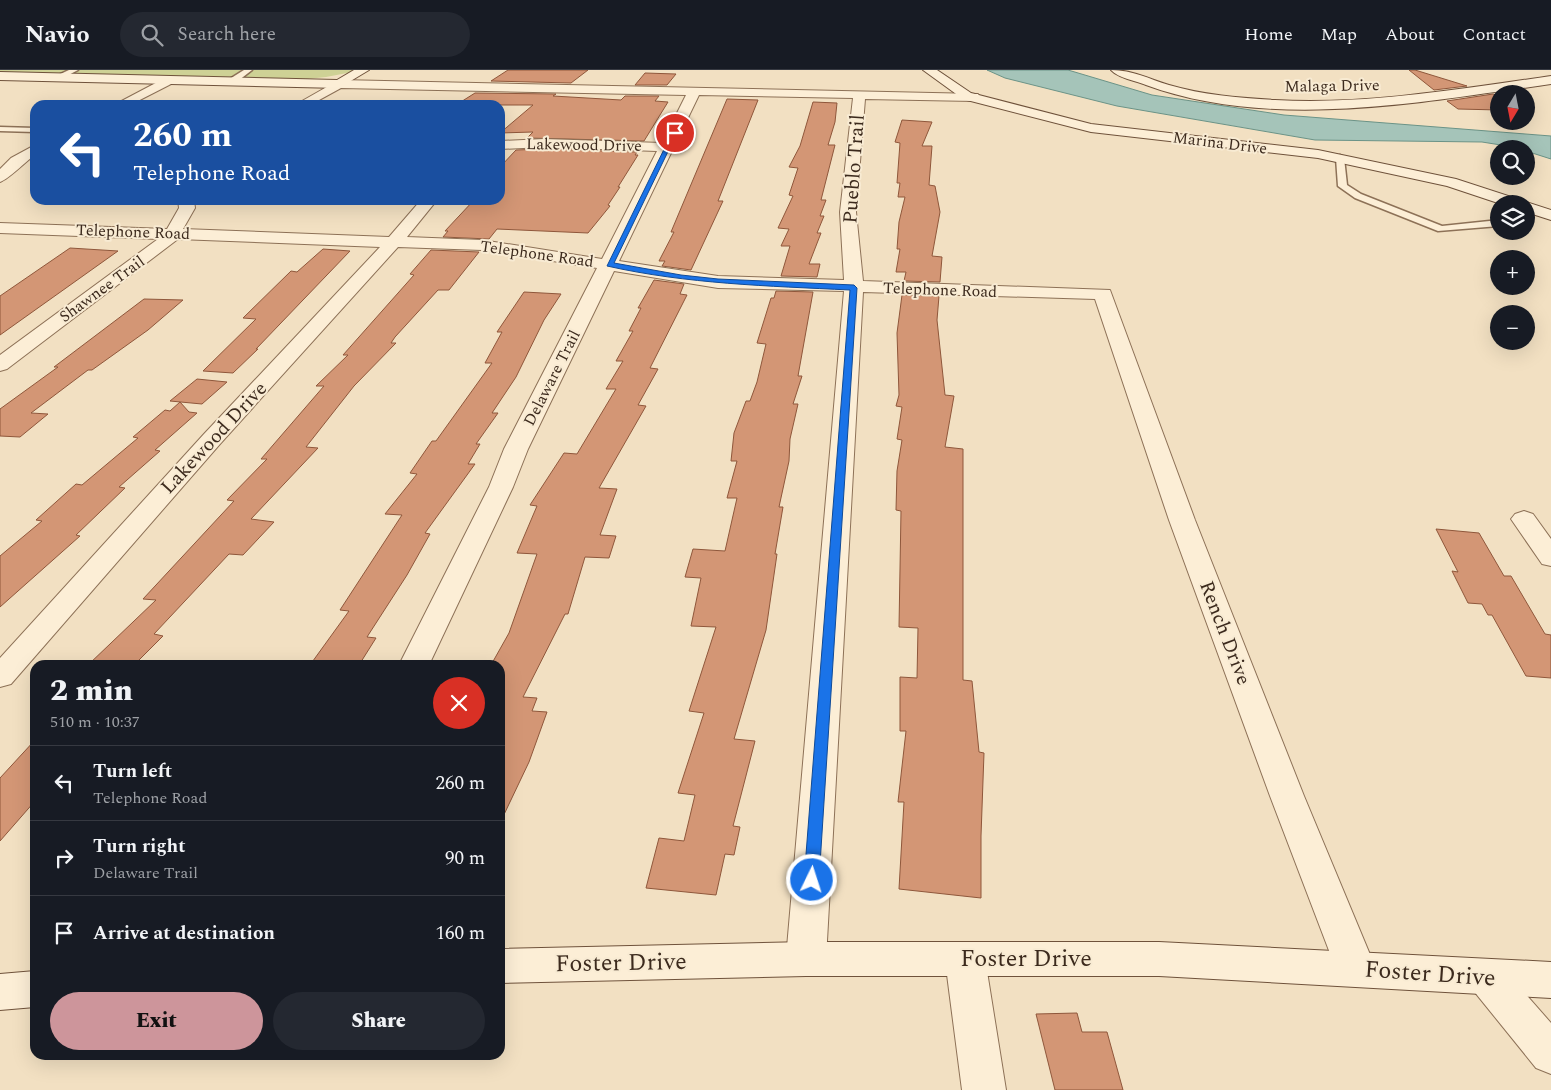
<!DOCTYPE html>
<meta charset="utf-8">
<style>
:root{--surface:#171b24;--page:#242831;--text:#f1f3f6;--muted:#9ea1a6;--line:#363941;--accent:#cd959b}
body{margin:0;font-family:Spectral,serif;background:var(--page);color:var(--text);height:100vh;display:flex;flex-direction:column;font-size:19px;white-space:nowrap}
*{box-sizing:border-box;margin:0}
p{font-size:16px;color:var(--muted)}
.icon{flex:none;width:28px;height:28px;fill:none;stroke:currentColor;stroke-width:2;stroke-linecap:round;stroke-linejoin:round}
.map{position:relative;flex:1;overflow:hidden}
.panel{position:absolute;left:30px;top:590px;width:475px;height:400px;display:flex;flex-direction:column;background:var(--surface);border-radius:15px;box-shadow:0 5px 20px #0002}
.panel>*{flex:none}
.hud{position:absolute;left:30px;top:30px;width:475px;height:105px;border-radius:15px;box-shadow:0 5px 20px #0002;background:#1a4fa0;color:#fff;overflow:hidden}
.needle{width:32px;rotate:190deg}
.buttons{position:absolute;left:1490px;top:15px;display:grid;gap:10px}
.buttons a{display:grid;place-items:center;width:45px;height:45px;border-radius:50%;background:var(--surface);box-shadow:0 5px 20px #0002;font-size:25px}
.pin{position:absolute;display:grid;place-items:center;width:42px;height:42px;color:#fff;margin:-21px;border:2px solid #fff;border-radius:50%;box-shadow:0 1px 5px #0007}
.me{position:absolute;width:55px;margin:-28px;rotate:4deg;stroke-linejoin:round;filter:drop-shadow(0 0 4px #0008)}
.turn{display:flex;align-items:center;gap:18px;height:105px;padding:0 20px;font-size:22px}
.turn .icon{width:65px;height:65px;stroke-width:2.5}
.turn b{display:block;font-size:35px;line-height:42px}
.round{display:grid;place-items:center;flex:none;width:52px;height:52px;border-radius:26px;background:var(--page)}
.overview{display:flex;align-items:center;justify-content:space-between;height:85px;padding:0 20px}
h1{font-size:30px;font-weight:800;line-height:38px}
.button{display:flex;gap:10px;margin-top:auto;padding:10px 20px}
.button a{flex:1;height:58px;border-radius:30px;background:var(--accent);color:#111;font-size:20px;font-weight:800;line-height:58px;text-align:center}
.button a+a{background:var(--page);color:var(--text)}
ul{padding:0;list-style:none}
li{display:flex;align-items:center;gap:15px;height:75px;padding:0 20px;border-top:1px solid var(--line)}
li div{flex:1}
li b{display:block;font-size:19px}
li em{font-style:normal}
header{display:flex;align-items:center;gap:30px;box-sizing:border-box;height:70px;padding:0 25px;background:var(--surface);border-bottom:1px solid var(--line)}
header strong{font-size:24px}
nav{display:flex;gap:28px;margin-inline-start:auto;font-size:18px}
.search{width:350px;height:45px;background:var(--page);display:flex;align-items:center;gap:12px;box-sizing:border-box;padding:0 18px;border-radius:28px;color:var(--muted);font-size:19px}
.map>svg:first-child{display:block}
.green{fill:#ced195}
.water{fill:#a5c4b9;stroke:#6b9387}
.building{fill:#d39675;stroke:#8f573b}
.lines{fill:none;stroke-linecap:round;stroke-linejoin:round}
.lane-casing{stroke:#8d7157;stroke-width:3}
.street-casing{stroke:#8d7157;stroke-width:2}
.secondary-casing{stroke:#6f523b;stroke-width:2}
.lane{fill:#fceed6;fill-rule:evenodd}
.street{fill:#fceed6;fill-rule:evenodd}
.secondary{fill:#fceed6;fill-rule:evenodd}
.route{fill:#1a73e8;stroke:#114b97}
.labels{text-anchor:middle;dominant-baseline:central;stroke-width:4;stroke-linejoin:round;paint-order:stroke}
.far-street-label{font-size:16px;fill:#3c2a1d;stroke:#f8ebd3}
.street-label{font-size:20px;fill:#3c2a1d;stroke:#f8ebd3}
.near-street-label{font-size:24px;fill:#3c2a1d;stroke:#f8ebd3}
</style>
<header>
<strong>Navio</strong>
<div class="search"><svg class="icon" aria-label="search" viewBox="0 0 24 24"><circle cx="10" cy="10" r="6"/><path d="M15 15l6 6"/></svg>Search here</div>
<nav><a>Home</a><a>Map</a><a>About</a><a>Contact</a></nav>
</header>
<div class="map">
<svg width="1551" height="1020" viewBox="0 0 1551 1020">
<rect width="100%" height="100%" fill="#f2e0c2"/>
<!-- green -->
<path class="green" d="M0,0H363L326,7L288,11L0,6Z"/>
<!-- water -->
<path class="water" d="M987,0H1068L1152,25L1284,45L1551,66V89L1526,81V79L1482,72L1315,70L1117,36L1005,8Z"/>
<!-- building -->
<path class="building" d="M508,0H588L571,13L491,11Z
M1409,0H1415L1467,16L1434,20Z
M645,3L676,4L667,15H635Z
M475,23L556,24L553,26L621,30L625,26H659L655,31L668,32L644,71L527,68L533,62L500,63L533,35H456Z
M1493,24L1499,26V40L1458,39L1447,31Z
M727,29L758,30L718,131H723L691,200L662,196L665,191H659L674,162H671Z
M813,32L837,33L835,52L828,75H835L821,130H826L820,146H824L817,163H821L809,194H820L817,207L781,206L790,176H781L789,159L778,158L793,126L789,125L798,98L789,97L800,76Z
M902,50L932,52L922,76H932L929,115L935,116L940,142L932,186L942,187L940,212L904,211L906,202H896L900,179H897L899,152L905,127H898L900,113H897L900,73L895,72Z
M544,79L637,82L635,85H638L618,117H620L608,135L610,136L588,163L497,159L489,169L443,167L448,161H445L474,130H500V97L516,80Z
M70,178L118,181L0,265V226Z
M323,179L350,181L256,279H258L233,303L203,301L256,249L243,248L291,201L297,202Z
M431,180L479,182L449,220H438L395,267L391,273H396L354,316L306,377L318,378L251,449L274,452L243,485L229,484L154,564L163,566L134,595H88L156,530L143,529L234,431L227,430L267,389H261L324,316H316L348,285H343L414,205L410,204Z
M654,210L684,214L680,224L687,225L650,298L658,299L638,335L646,336L599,418L617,419L600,465L616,466L609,488L585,487L568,544H565L523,627L537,628L532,641L547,642L529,692L500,753V595H491L509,563L537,484L517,483L537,436L530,435L564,383L577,384L616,319H606L623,291H616L633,261H629L641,238H638Z
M776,221L813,222L798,306H802L793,334H798L790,369L789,391L779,437H783L775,484H777L766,560L734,669L755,671L733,756L740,757L734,785L725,784L716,825L646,818L659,768L684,771L695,725L678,723L704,643L689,641L716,557L691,556L701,508L685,507L693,479L725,481L737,428H727L737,391H731L734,363L746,331H750L757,312L766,274L757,273L771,228H774Z
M524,222L561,224L544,250L516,307L492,343H498L476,374H480L468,394H475L425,463L430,464L407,505L367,567L376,568L359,595H310L349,541L340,540L402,445L385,444L417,404L410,403L432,371H436L492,293H485L502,262H497Z
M902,225L939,226L937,250L945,325L954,326L945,377L963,379V610L972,611L979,682L984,683L981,766V828L899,819L904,732H898L906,661H900V607L917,608L918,558L899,557L901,441L896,440L897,401L902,370L897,369L902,337L896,336L899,325L897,263Z
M144,229L183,230L148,260L92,300H88L31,343L48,344L20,367L0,366V339L58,297H54Z
M197,309L227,312L202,334L170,331Z
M180,332L189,342L197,343L155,380L160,381L119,417L125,418L76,465L80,466L0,537V486L42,451L36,450L76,414L82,415L138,368L133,367L165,340L170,341Z
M1436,459L1479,463L1504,506H1511L1545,564L1551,565V608L1526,606L1492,545H1488L1482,534L1468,533L1452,501L1458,502Z
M35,670V731L0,771V708Z
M1077,943L1082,962H1107L1123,1020H1055L1036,944Z"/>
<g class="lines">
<defs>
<path id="lane" d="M69,0H78L61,9L54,7Z
M244,0H252L234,14H228V10Z
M0,57L35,58V62L0,61Z
M1340,85L1344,88L1347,115L1361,124L1442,156L1499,150V156L1438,161L1355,128L1338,116L1336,88Z"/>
<path id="street" d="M169,6L175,10L173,13L130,35H114Z
M339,10L978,24L980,27L974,31L865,29L856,142L863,211L1110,220L1195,450L1304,726L1376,899L1370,911L1356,916L1342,911L1336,899L1270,726L1169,450L1095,229L863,222L826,889L820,901L806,906L792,901L786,889L844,221L718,218L614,201L528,379L513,417L429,595H399L489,417L504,379L597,198L482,180L398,177L220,374L11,614L0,617V588L204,364L380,177L178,169L7,299L0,301V285L158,169L0,163V153L167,159L179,138L178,130H194L195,138L183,159L389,167L421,130H437L407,167L482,170L602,189L657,81L544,77L500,79V71L544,69L662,73L686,25L341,18L310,35H295ZM699,25L853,28L840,142L844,210L718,206L619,191Z
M35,75V85C25,92 9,109 0,112V99L11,88Z
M1524,441L1533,444L1551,469V496L1542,494L1511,449L1515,444Z
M965,872L979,877L985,889L1006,1020H962L945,889L951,877Z
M1487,890L1501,896L1551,953V1004L1536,998L1473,920L1467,908L1473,896Z"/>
<path id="secondary" d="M354,0H369L339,18L0,10V2L337,10Z
M923,0H937L971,23L1091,54L1318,80L1456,109L1551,140V150L1526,142V134H1501L1447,116L1318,88L1091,62L963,29Z
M1111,0C1133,0 1149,9 1169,15C1203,25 1240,28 1275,30C1367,35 1460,19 1551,6V14C1423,32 1271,61 1146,15C1136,11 1118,8 1111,0Z
M806,872H1159L1551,892V928L1159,906H806L500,913V879Z
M35,901V937L0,940V904Z"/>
</defs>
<!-- lane casing -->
<use href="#lane" class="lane-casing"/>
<!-- street casing -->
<use href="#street" class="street-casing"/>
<!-- secondary casing -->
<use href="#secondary" class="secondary-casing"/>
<!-- lane -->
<use href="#lane" class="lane"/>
<!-- street -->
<use href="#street" class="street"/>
<!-- secondary -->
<use href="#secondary" class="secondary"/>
</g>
<!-- route -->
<path class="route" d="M675,61L677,63L614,193L681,205L718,209L854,215L857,218L819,810L817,814L812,816L806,814L804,810L850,220C768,216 687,214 607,196L672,63Z"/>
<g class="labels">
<!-- far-street labels -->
<g class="far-street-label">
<text transform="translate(1332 16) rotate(-1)">Malaga Drive</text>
<text transform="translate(1220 73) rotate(7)">Marina Drive</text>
<text transform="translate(584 75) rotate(1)">Lakewood Drive</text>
<text transform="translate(133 162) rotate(2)">Telephone Road</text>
<text transform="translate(537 184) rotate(8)">Telephone Road</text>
<text transform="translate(102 219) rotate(-36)">Shawnee Trail</text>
<text transform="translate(940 220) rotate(2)">Telephone Road</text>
<text transform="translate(552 308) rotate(-63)">Delaware Trail</text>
</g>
<!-- street labels -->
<g class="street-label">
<text transform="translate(854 99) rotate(-86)">Pueblo Trail</text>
<text transform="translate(214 368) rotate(-47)">Lakewood Drive</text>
<text transform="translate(1225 563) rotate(69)">Rench Drive</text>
</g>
<!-- near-street labels -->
<g class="near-street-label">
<text x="1026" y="889">Foster Drive</text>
<text transform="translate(621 893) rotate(-1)">Foster Drive</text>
<text transform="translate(1430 904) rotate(4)">Foster Drive</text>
</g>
</g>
</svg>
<div class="buttons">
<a><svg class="needle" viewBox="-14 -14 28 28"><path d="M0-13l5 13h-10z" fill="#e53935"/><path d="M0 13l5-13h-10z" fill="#9ea1a6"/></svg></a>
<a><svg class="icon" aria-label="search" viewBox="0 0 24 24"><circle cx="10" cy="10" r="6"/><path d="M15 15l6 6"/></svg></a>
<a><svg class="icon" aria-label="layers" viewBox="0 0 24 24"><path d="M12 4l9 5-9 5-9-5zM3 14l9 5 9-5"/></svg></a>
<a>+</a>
<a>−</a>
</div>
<div class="pin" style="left:675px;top:63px;background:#d93025"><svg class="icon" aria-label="arrive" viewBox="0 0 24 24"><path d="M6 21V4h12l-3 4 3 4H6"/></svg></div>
<svg class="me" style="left:812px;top:810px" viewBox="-20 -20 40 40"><circle r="17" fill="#1a73e8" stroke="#fff" stroke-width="3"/><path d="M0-11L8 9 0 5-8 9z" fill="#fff"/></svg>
<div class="hud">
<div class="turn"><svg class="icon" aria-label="left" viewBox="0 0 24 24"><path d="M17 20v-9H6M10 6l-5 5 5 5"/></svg><div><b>260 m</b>Telephone Road</div></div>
</div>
<section class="panel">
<div class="overview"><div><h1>2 min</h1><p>510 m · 10:37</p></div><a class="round" style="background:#d93025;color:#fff"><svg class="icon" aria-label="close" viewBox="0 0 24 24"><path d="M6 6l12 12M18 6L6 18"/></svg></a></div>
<ul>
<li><svg class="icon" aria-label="left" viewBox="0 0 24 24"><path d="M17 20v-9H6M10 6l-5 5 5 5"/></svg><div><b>Turn left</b><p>Telephone Road</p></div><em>260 m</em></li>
<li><svg class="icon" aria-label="right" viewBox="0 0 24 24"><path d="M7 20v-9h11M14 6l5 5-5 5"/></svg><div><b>Turn right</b><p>Delaware Trail</p></div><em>90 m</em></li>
<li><svg class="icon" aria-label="arrive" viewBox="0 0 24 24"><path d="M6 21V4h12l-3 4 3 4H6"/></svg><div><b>Arrive at destination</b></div><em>160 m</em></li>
</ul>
<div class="button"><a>Exit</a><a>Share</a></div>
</section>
</div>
